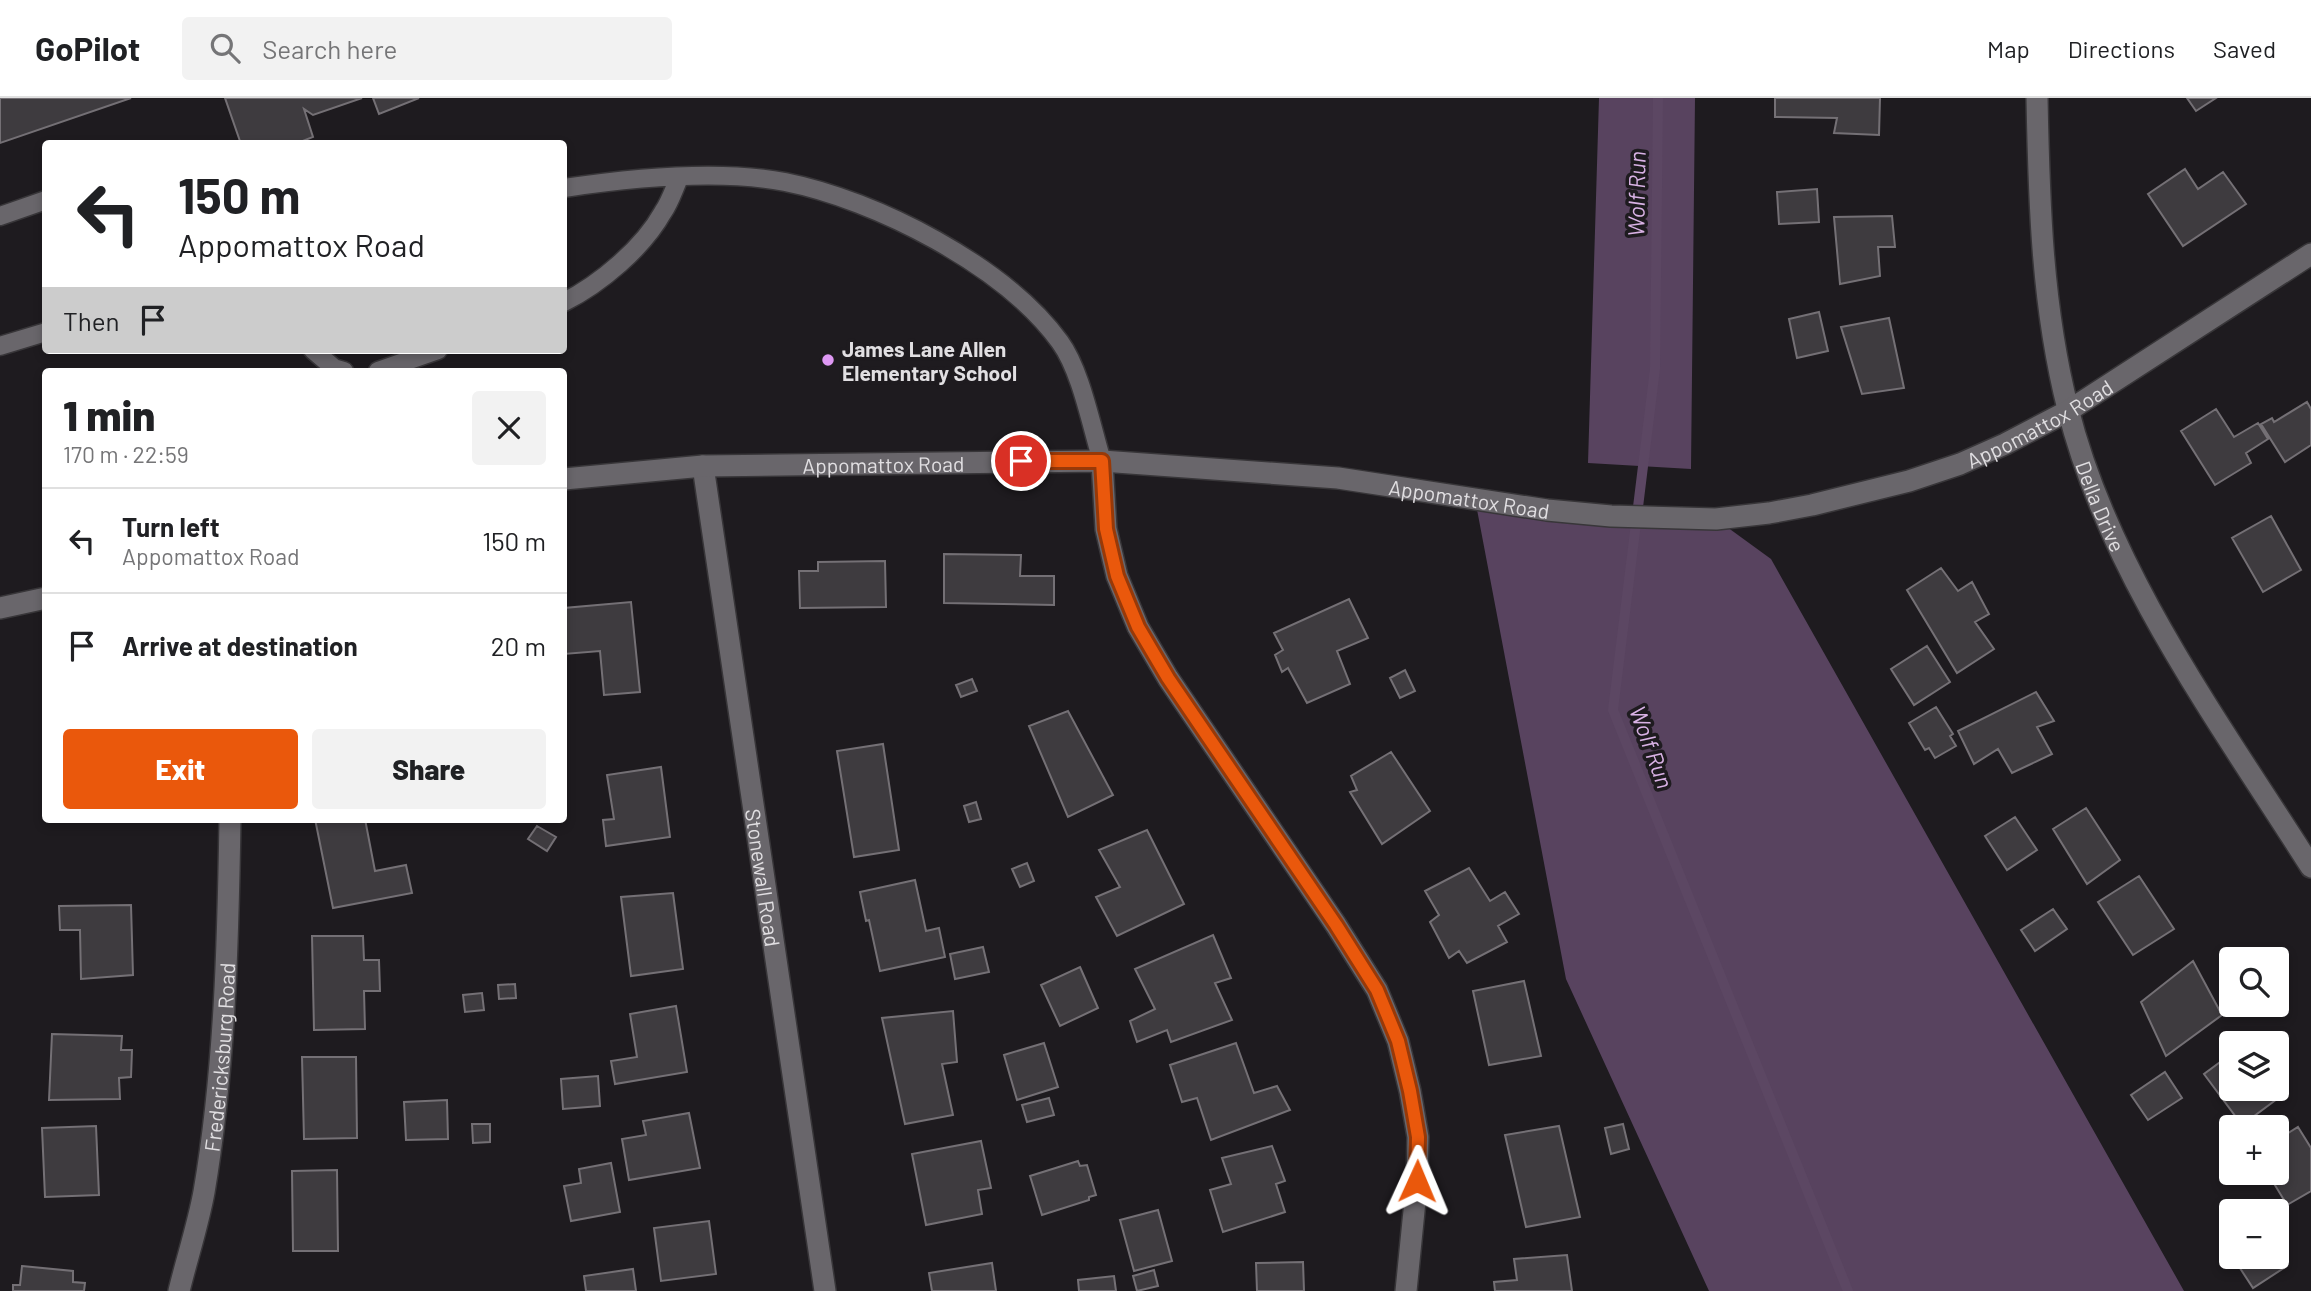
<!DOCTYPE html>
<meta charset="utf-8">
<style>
:root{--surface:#fff;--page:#f2f2f2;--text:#202124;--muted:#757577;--line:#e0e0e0;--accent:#ea580c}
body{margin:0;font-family:Barlow,sans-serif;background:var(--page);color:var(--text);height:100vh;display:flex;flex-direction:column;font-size:26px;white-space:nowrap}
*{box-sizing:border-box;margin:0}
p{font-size:23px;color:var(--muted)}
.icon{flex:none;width:38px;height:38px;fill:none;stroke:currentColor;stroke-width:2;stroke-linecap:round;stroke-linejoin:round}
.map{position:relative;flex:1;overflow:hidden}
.details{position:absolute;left:42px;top:270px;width:525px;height:455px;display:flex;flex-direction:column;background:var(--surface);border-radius:7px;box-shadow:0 4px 10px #0003}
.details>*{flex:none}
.top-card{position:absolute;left:42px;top:42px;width:525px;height:214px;border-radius:7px;box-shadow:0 4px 10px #0003;background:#fff;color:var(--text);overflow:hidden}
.tools{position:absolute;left:2219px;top:849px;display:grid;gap:14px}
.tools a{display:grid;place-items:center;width:70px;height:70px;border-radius:7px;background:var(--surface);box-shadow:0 4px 10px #0003;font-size:35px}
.pin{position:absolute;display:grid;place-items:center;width:60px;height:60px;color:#fff;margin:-30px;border:4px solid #fff;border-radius:50%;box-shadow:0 2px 7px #0007}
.me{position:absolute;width:77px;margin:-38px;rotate:1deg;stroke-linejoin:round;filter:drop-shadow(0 0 5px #0008)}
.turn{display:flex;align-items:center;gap:24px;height:147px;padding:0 21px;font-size:32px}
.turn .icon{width:91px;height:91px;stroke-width:2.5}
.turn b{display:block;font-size:49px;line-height:60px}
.then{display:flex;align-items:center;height:66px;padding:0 21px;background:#0003;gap:14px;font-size:26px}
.round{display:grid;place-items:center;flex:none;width:74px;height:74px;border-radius:7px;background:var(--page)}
.summary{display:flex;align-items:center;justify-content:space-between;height:119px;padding:0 21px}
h1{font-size:42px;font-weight:800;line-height:52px}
.action{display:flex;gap:14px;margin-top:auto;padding:14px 21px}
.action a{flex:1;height:80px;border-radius:7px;background:var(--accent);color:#fff;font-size:28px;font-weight:800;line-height:80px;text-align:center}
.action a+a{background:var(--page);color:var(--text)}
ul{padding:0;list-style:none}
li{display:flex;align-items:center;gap:21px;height:105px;padding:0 21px;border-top:2px solid var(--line)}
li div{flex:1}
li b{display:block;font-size:26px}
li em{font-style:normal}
header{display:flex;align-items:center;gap:42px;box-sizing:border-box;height:98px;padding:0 35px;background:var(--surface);border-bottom:2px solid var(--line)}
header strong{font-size:33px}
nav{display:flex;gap:38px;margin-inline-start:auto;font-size:24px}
.search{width:490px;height:63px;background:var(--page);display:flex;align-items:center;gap:18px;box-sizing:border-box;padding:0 24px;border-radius:7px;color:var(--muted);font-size:26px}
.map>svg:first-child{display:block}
.forest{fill:#58435f}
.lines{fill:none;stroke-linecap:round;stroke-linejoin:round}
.stream{stroke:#5c4763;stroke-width:10}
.building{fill:#3e3b3f;stroke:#747075;stroke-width:2}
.lane-casing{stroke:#383639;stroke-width:21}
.street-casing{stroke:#383639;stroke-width:24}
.lane{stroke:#69666b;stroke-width:18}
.street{stroke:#69666b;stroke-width:21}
.route-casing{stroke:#983908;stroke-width:18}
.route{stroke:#ea580c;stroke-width:12}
.poi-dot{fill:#de98f3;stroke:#1e1b1f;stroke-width:2.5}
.labels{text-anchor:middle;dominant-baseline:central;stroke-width:7;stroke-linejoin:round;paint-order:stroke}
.poi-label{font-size:21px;font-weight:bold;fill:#e1dfe2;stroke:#1e1b1f;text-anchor:start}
.street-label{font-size:21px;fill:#e1dfe2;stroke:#1e1b1f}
.water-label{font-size:23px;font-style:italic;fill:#d9b2e5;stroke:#1e1b1f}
</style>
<header>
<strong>GoPilot</strong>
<div class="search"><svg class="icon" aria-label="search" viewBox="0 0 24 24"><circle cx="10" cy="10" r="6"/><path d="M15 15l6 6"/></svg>Search here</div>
<nav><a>Map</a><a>Directions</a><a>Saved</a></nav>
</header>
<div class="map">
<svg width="2311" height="1193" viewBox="0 0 2311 1193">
<rect width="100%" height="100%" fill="#1e1b1f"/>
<!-- forest -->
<path class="forest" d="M1599,0H1695L1691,371L1588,365Z
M1475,401L1716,421L1771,461L2184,1193H1709L1566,881Z"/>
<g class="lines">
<!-- stream -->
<path class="stream" d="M1658,0L1655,271L1613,612L1848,1193"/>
</g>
<!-- building -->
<path class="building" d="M0,0H131L0,45Z
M225,0H362L313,17L304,11L313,39L295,46H241Z
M373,0H419L379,16Z
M1775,0H1880L1879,37L1834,35L1837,20L1775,19Z
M2187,0H2216L2196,13Z
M2185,71L2198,91L2223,74L2246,106L2183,148L2148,96Z
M1817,91L1819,124L1779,126L1777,94Z
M1892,118L1895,149H1878L1880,178L1840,186L1834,119Z
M1819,214L1828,253L1797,260L1789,221Z
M1889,220L1904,290L1862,296L1841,229Z
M2307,304L2311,311V347L2285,364L2261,326L2272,320L2274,324Z
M2216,311L2234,339L2258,325L2268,341L2246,355L2251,365L2215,387L2181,333Z
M2271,418L2301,472L2263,494L2232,440Z
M944,456L1021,457L1020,478H1054V507L944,505Z
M885,463L886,509L800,510L799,473H818V464Z
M1941,470L1958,493L1972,484L1989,516L1975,524L1994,551L1957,575L1907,492Z
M1349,501L1368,540L1337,553L1350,586L1307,605L1288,570L1282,574L1275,557L1283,552L1274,535Z
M631,504L640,594L604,597L600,553L564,556V510Z
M1927,548L1950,584L1914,607L1891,571Z
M1405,572L1415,593L1400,600L1390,580Z
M972,581L977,593L961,599L956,587Z
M2036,594L2054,623L2037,629L2052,656L2012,675L1998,651L1974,666L1958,633Z
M1936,609L1953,636L1950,638L1956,648L1935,660L1929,650L1925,652L1909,625Z
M1068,613L1113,697L1068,719L1029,628Z
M883,646L899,752L854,759L837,653Z
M1391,654L1430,713L1382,746L1350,694L1357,692L1351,678Z
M661,669L670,739L606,748L603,722L614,721L607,677Z
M976,704L981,721L969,724L964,708Z
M2086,710L2120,762L2087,786L2053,731Z
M2015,719L2037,752L2007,772L1985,738Z
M315,721H365L375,773L406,767L412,795L333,810Z
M537,728L556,739L547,753L528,741Z
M1147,732L1184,806L1117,838L1096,799L1120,789L1099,752Z
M1027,765L1034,783L1020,789L1012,771Z
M1469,770L1490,803L1505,794L1519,816L1498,828L1507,844L1467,865L1459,853L1449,860L1430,824L1439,817L1425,793Z
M2139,778L2174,831L2133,857L2098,804Z
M915,782L926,833L939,830L945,859L880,873L869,822L866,823L860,794Z
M673,795L683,871L631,878L621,799Z
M131,807L133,877L81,881L80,832H60L59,808Z
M2053,811L2067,831L2035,853L2021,832Z
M1213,837L1231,880L1215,885L1232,922L1171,944L1167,932L1137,944L1130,923L1155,911L1135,871Z
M312,838H363L364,862H379L380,893H364L365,931L314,932Z
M983,849L989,874L955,881L950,856Z
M2193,863L2222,917L2166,958L2141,904Z
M1080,869L1098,910L1060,928L1041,887Z
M1524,883L1541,958L1489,967L1473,893Z
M515,886L516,900L499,901L498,887Z
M482,895L484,912L465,914L463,897Z
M676,908L687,974L615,986L611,963L637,959L630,916Z
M953,913L957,964L942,966L953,1017L905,1026L882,920Z
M52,936L122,938L121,952H132L131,979L119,980L120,1001L49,1002Z
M1044,945L1058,989L1017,1002L1004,957Z
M1236,945L1254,995L1277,988L1290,1012L1211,1042L1197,1000L1182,1004L1170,967Z
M2231,956V990H2270L2277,1001L2242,1027L2204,976Z
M302,959H356L357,1040L304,1041Z
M2165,974L2182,1000L2148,1022L2131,997Z
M598,978L600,1008L563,1011L561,981Z
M1049,1000L1054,1017L1027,1024L1022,1007Z
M447,1002L448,1041L406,1042L404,1004Z
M689,1015L700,1070L629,1082L622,1041L646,1037L643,1023Z
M472,1026H490V1044L473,1045Z
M1623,1026L1629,1051L1611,1056L1605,1030Z
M96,1028L99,1097L45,1099L42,1030Z
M1559,1028L1580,1119L1526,1129L1505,1037Z
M2298,1029L2311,1050V1093L2287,1107L2267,1074H2277V1042Z
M981,1043L991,1090L978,1092L982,1116L926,1127L912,1056Z
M1272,1048L1285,1083L1276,1086L1285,1114L1223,1134L1210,1092L1231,1086L1222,1060Z
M1078,1063L1080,1068L1087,1067L1096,1097L1089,1099V1102L1042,1117L1030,1078Z
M611,1065L620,1114L571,1123L564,1088L581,1085L579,1071Z
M337,1072L338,1153H293L292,1073Z
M1158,1112L1172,1163L1134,1173L1120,1122Z
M709,1123L716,1176L661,1183L654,1130Z
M2277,1152L2287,1168L2253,1190L2234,1161L2238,1158H2277Z
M1567,1157L1572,1193H1495L1494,1184L1517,1182L1514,1161Z
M1303,1164L1304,1193H1257L1256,1165Z
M992,1165L996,1193H932L929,1175Z
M22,1168L73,1173V1184L85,1185L84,1193H13V1187H20Z
M633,1171L636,1193H586L584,1178Z
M1154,1172L1158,1188L1137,1193L1133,1178Z
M1114,1178L1116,1193H1079L1078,1182Z"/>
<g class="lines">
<defs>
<path id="lane" d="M564,90C631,80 718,71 785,84C876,102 1005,168 1060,244C1081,273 1091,327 1102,363
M0,118L46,102
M564,204C600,186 643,150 663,114C670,104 674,91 679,80
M0,248L46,234
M313,252L334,270L344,273
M378,273L438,252"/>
<g id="street">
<path id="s1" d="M2037,0C2039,105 2042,209 2068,311C2109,475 2221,627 2311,769"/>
<path d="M1102,363L1106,431L1117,478L1138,529L1168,580L1336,827L1377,892L1398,943L1410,993L1418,1039L1417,1083L1406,1193"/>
<path id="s2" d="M703,368L825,1193"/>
<path id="s3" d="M564,381L703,368L1102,363L1338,380L1547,412L1611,418L1716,421L1769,415L1812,407L1909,383L1960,366L2005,346L2068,313L2311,156"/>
<path d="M0,510L46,500"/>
<path id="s4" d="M179,1193C187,1160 198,1127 204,1094C225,971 228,845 230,721"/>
</g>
</defs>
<!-- lane casing -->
<use href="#lane" class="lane-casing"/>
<!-- street casing -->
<use href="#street" class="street-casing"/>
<!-- lane -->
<use href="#lane" class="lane"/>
<!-- street -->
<use href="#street" class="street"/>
</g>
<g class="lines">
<defs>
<path id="route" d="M1021,363H1102L1106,431L1117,478L1138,529L1168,580L1336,827L1377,892L1398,943L1410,993L1418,1039L1417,1083"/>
</defs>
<!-- route casing -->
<use href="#route" class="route-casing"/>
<!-- route -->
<use href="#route" class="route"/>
</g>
<!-- markers -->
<circle class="poi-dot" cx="828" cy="262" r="7"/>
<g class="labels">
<!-- poi labels -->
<g class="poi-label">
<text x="842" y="250">James Lane Allen<tspan x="842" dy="24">Elementary School</tspan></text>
</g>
<!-- street labels -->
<g class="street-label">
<text stroke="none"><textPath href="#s3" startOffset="1496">Appomattox Road</textPath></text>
<text stroke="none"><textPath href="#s3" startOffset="320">Appomattox Road</textPath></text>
<text stroke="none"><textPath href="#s3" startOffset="908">Appomattox Road</textPath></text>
<text stroke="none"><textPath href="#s1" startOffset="416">Della Drive</textPath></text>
<text stroke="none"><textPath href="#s2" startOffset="416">Stonewall Road</textPath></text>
<text stroke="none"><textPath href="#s4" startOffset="238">Fredericksburg Road</textPath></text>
</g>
<!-- water labels -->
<g class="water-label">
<text transform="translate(1636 96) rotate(-89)">Wolf Run</text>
<text transform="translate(1652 649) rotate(70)">Wolf Run</text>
</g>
</g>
</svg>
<div class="tools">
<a><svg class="icon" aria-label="search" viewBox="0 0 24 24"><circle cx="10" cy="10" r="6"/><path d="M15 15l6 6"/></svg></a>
<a><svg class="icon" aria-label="layers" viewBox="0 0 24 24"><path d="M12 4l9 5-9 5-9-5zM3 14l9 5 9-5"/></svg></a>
<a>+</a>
<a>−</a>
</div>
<div class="pin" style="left:1021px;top:363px;background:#d93025"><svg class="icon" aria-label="arrive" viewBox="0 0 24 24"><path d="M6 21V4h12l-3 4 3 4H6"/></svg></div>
<svg class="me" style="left:1417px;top:1083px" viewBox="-20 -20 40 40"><path d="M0-17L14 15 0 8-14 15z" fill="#ea580c" stroke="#fff" stroke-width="4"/></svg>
<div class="top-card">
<div class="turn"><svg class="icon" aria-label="left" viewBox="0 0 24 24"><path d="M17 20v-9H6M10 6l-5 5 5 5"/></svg><div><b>150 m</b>Appomattox Road</div></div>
<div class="then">Then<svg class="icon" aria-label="arrive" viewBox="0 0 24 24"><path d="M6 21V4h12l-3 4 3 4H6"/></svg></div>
</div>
<section class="details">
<div class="summary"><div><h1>1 min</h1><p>170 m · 22:59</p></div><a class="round"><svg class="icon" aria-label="close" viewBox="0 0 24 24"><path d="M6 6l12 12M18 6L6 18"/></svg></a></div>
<ul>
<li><svg class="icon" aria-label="left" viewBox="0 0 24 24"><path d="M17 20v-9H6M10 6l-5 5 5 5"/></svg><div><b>Turn left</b><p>Appomattox Road</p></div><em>150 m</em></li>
<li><svg class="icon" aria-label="arrive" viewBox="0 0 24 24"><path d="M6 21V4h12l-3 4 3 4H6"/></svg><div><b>Arrive at destination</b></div><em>20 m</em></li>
</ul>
<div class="action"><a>Exit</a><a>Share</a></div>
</section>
</div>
